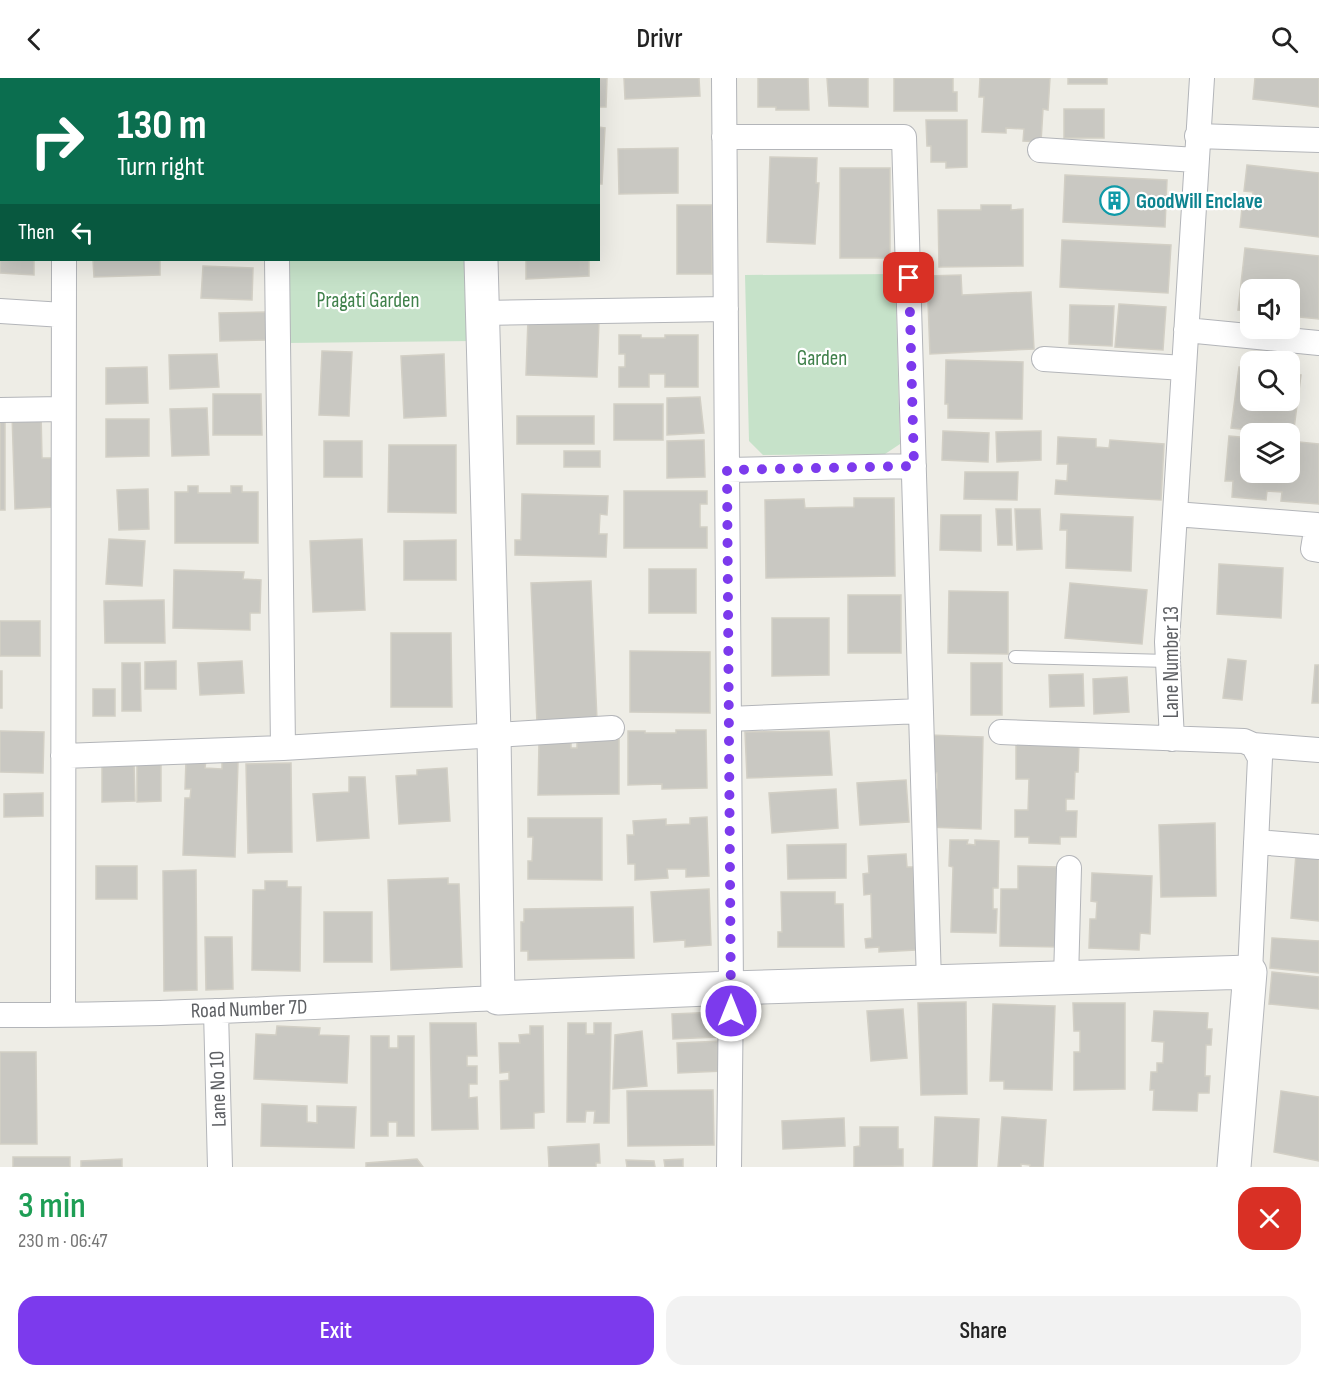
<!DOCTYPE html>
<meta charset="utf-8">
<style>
:root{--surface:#fff;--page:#f2f2f2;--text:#222;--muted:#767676;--accent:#7c3aed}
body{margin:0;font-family:"Sofia Sans Condensed",sans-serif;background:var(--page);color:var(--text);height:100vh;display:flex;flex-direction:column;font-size:22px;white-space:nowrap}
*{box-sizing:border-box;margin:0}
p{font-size:20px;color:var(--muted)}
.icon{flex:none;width:33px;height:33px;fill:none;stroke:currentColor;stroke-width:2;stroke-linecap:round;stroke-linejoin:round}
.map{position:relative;height:1089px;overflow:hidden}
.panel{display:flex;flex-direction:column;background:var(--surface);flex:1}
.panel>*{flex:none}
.guide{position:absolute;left:0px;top:0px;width:600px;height:183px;box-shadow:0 6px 24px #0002;background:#0b6e4f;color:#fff;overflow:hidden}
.controls{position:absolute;left:1240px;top:201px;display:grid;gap:12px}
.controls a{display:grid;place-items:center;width:60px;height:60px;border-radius:12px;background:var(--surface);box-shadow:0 6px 24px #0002;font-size:30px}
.pin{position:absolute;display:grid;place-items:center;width:51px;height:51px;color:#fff;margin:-26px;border-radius:12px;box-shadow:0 3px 9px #0006}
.me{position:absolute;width:66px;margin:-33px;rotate:0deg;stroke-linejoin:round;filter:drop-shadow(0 0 4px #0008)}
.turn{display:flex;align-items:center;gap:21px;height:126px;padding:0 18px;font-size:27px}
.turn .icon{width:78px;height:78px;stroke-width:2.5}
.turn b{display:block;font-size:42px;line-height:51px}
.then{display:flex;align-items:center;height:57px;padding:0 18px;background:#0003;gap:12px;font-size:22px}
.round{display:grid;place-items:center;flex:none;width:63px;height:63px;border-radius:18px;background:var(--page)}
.head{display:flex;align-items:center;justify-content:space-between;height:102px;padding:0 18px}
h1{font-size:36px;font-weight:600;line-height:45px;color:#1e9e55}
.action{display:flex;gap:12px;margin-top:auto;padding:12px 18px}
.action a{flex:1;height:69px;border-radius:18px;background:var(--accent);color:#fff;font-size:24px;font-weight:600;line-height:69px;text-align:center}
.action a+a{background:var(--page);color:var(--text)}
header{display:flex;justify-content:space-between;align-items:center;height:78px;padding:0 18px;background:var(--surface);font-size:27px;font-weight:600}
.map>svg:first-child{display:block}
.green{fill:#c6e2c9}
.building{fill:#c9c8c2;stroke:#d2cfc5;stroke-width:1.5}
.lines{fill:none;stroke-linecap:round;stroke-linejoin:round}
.lane-casing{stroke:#b3b5b9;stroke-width:14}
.street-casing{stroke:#b3b5b9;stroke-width:26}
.secondary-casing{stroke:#b5b7bb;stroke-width:35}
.lane{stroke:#fff;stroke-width:12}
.street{stroke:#fff;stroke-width:24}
.secondary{stroke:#fff;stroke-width:33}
.route{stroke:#7c3aed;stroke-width:10;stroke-dasharray:0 18}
.labels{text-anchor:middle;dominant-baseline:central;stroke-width:4.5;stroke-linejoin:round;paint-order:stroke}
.culture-label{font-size:21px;font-weight:bold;fill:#0d838f;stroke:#fff;text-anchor:start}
.park-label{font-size:21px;fill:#40814b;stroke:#fff}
.street-label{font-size:21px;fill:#5e6064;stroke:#fff}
</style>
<header><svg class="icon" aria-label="back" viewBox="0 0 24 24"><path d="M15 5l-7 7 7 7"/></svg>Drivr<svg class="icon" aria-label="search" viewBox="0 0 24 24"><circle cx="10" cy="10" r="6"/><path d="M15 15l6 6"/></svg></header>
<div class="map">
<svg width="1319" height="1089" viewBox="0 0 1319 1089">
<rect width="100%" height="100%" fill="#eeede6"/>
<!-- green -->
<path class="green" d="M297,0H470V2H296Z
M285,182H472L473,263L286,265Z
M895,196L900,366L885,376L763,377L749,363L745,197Z"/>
<!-- building -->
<path class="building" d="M181,0H231L233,2H181Z
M523,0H607L606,29H598V2H523Z
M624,0H699L700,18L625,21Z
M758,0H808L809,32H776V29H758Z
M827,0H868V29L829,28Z
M894,0H953V14H957V33H894Z
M980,0H1050L1048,32L1043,31L1041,64L1023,63L1024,51L1006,50V55L982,54L984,19H979Z
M1068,0H1107V6H1068Z
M1255,0H1319V29L1253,21Z
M2,24V102H0V25Z
M1064,31H1104V60H1064Z
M926,42H967V89L946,90V84H931V68H927Z
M598,49L605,50L602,106H598Z
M678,70V115L619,116L618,71Z
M770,79L817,80L816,105H819L815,166L767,164Z
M1247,87L1319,95V159L1240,149L1242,130L1251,131L1253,114L1244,113Z
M840,90H890V180H840Z
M1065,97L1167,102L1165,149L1063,144Z
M677,127H712V196H677Z
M981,127H1011V132L1023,131V188L939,189L938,132H981Z
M0,131L2,182H34V197L0,195Z
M1062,162L1171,167L1168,215L1060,209Z
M1245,170L1319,178V241L1290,238V212H1251V233L1238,232Z
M93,182H160V197L94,199Z
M526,182H589V198L526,201Z
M203,188L253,190L252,222L201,220Z
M961,197L962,217L1031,214L1034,271L930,276L927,198Z
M1119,226L1166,229L1163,272L1115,269Z
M1070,227L1114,228L1112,268L1069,266Z
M268,234L269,262L220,263L219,235Z
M528,241L599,242L597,299L526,297Z
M619,257H641V260H665V257H698V309H665V296H649V309H619V289H625V276H619Z
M322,273L352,274L349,338L319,337Z
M217,276L219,309L170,311L169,277Z
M444,276L446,338L404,340L401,278Z
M946,282L1023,284L1022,341L948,340V326H945Z
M147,289L148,325L106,326V290Z
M1239,289L1251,291V322H1290V296L1301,297L1293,358L1290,357V356L1231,350Z
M213,316H261L262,357H213Z
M700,319L704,355L667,357V320Z
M614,326H663V362H614Z
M207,330L209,377L172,378L170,331Z
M41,335L42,380H53L55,429L15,431L12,336Z
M517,338H594V366H517Z
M106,341H149V378L106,379Z
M0,343H5V432H0Z
M943,353L989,355L988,384L942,382Z
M1041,353V382L997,384L996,354Z
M1229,358L1251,360V394H1290V363L1319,366V426L1281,423L1282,414L1267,413L1266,422L1232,419L1233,403H1225Z
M1058,359L1096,361V369L1109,370L1110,362L1164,366L1161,422L1055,416L1056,402L1067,403L1068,386H1057Z
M704,362L705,399L667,400V363Z
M324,363H362V399H324Z
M389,367H456V435L388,434Z
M564,373H600V389H564Z
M965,394H1018L1017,422L964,421Z
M188,408H198V415H231V408H242V414H258V465H175V414H188Z
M148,411L149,451L119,452L117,412Z
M624,413H707V426H700V449H707V470H624Z
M522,416L608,418L607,437L600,436L599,456H607L606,479L515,477V462H521Z
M854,420H894L895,498L766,500L765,422L804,421L805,430L854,429Z
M996,431H1011L1012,467H998Z
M1015,431H1040L1042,471L1017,472Z
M1061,436L1133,439L1131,493L1066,490L1067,452H1060Z
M941,437H981V473L940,472Z
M109,461L145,463L142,508L106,506Z
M362,461L365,532L313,534L310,463Z
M456,462V502H404V463Z
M1219,486L1283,490L1281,540L1217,536Z
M649,491H696V535H649Z
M174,492L244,494L243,501L261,502L260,535H250V552L173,550Z
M591,503L597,642L537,645L531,505Z
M1070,505L1147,512L1142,566L1065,560Z
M949,513L1008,514V576L948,575Z
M848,517H901V575H848Z
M164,522L165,565H105L104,523Z
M772,540H829V597L772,598Z
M0,543H40V578H0Z
M391,555H451L452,629H391Z
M630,573L710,574V635L630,634Z
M1228,581L1246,583L1242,622L1223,620Z
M176,583V611H145V584Z
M242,583L244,615L200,617L198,585Z
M122,585H140L141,633H122Z
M971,585H1002V637H971Z
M1315,587H1319V625H1312Z
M0,593H2V630H0Z
M1083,596L1084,628L1050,629L1049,597Z
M1127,599L1129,634L1094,636L1093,601Z
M93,611H115V638H93Z
M676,652H706L707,710L662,711V706L628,707V653H645V655H676Z
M0,653L44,654L43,695L0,694Z
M829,653L832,697L747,700L745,654Z
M929,657L983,659L981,751L927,749L928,711H937V695L928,694Z
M619,658V716L538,717L539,664L571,659V670H577V659Z
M1016,663L1079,665L1078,694H1075L1074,721H1066V733H1077L1076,759H1060V766L1029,765V759H1015V732H1028L1029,701H1016Z
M137,681H161V723L137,724Z
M186,682H206L205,690L222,691V683L238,684L235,779L183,777L185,720H190L191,711H185Z
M102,684H134L135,723L102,724Z
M291,685L292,774L248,775L246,686Z
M447,690L450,743L399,746L396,698L417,697V692Z
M349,699H365L369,760L317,763L313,716L349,714Z
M906,702L909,744L860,747L857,705Z
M836,711L838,750L772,755L769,715Z
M43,715V738L4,739V716Z
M707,739L709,798L686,799V791H667L668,800L635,802V786H628L627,757H634L633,743L666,741V747L690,746V740Z
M528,740H602V802L528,801V783H532L533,759H528Z
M1215,745L1216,818L1161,819L1159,747Z
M950,762H968L967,766L975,767V762L999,763L998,810H993V831H997L996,855L951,854L953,789L949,788Z
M846,766V800L788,801L787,767Z
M906,776L907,789H913L916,872L879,874V869L866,870L865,861L872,860L871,816L864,817L863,796L869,795L868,778Z
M1296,776L1319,778V843L1291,840Z
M96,788H137V821H96Z
M1018,788L1059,789L1062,869L1000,868L1001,811H1018Z
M196,792L197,912L164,913L163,793Z
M1092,795L1152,798L1150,856L1140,855L1139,872L1089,870L1090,841H1096L1097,824L1091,823Z
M448,800V806H459L462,889L391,892L388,802Z
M265,803H287V809H301L300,893L252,892L253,812H265Z
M709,811L711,867L685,869V862L654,864L651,814Z
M781,814H835V826H843L844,869H778V854H782Z
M633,829L634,880L528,882V873H521V844H524V831Z
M324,834H372V884H324Z
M205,859H232L233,911L206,912Z
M1272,860L1319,863V895L1270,890Z
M1272,894L1319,899V931L1269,926Z
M966,924L967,1016L921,1017L918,925Z
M1073,925H1125V1011L1074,1012V974H1080V953H1074Z
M993,926L1055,928L1052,1012L1004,1011V1003H990Z
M903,931L907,980L871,983L867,933Z
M1154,933L1208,935L1207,951H1212L1211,967H1206L1205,998H1210L1209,1015H1198L1197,1033L1153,1032L1154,1012H1150L1151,994H1157V985H1163L1164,964L1152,963Z
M719,934V959L673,961L672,936Z
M430,945H476L477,978H467V988H477V1006H469V1020L477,1019L478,1051L432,1052Z
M568,945H586V956H594V945H611L609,1045H594L595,1033H586L585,1044H567Z
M277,948L320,950L319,957L349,958L347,1005L254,1001L256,956L276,957Z
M530,948H543L544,1034L534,1035V1050L501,1051L500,1003L509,1002V994L500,995L499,965H520L519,957L530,956Z
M642,953L647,1008L613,1011L615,957Z
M371,958H389V970H398V958H414V1058H397V1044H388V1058H371Z
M722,963L723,993L678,995L677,965Z
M0,974H36L37,1066H0Z
M713,1012L714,1067L628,1068L627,1013Z
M1281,1013L1319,1019V1083L1274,1074Z
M262,1026L307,1028V1044L317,1045V1028L356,1029L354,1070L261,1068Z
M935,1039L979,1041L977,1089H933Z
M1002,1039L1046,1042L1043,1089H1030V1087L1021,1086V1089H998Z
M844,1040L845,1068L783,1071L782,1043Z
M860,1049H898V1071H903V1088L854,1089V1069L860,1068Z
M599,1066L600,1085H596V1089H549L548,1069Z
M13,1079H70V1089H13Z
M122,1081V1089H81V1083Z
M417,1081L423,1089H366V1085Z
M683,1081V1089H665L664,1082Z
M626,1082L654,1083L655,1089H627Z"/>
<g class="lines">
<defs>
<path id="lane" d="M1015,579L1168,583"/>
<path id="street" d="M64,0V2
M724,0L731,910L729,1089
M290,2L291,0
M0,8H2
M1197,58L1319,62
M724,59H904L929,905
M1040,72L1196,82
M277,182L283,670
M0,233L63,237
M482,235L726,231
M1186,252L1319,265
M1044,281L1184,290
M0,332L63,331
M727,392L914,388
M1175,436L1317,447L1313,471L1319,472
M729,641L921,633
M1001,654L1244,663L1253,667L1319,672
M1172,661L1167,564L1202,0
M63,678L283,670L612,650
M1256,764L1319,769
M1250,894L1260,680L1253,667
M1066,901L1069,790
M216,933L220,1089
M0,937C166,938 332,928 498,920
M63,937L64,182"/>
<path id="secondary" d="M476,0V2
M481,182L494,656L498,920L731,910L1250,894L1234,1089"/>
</defs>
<!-- lane casing -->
<use href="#lane" class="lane-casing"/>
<!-- street casing -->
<use href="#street" class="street-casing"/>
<!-- secondary casing -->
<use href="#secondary" class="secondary-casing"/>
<!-- lane -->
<use href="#lane" class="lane"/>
<!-- street -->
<use href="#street" class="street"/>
<!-- secondary -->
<use href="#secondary" class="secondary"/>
</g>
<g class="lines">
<!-- route -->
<path class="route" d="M731,933L727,392L914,388L909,200"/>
</g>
<!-- icons -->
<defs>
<symbol id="building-ring" viewBox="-11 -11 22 22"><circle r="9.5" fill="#fff" stroke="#0f9aa8" stroke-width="1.5"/><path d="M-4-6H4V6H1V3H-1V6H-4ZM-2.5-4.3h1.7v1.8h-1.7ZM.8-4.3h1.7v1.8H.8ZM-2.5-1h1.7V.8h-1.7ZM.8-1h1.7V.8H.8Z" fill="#0f9aa8"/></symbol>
</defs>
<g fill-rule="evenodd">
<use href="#building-ring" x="1098" y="106" width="33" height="33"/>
</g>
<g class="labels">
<!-- culture labels -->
<g class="culture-label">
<text x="1136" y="123">GoodWill Enclave</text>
</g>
<!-- park labels -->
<g class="park-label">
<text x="368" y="222">Pragati Garden</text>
<text x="822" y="280">Garden</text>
</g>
<!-- street labels -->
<g class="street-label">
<text transform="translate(1171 584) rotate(-90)">Lane Number 13</text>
<text transform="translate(249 931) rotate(-2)">Road Number 7D</text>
<text transform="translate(218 1011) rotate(-92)">Lane No 10</text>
</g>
</g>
</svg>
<div class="controls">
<a><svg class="icon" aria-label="sound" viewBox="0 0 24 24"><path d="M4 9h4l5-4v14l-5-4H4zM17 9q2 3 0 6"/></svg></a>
<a><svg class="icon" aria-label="search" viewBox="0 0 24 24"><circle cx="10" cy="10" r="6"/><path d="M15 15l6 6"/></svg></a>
<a><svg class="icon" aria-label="layers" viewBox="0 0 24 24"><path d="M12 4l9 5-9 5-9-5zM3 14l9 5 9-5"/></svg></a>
</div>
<div class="pin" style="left:909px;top:200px;background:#d93025"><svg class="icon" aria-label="arrive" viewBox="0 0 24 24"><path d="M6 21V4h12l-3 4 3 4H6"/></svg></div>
<svg class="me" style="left:731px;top:933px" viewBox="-20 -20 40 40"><circle r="17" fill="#7c3aed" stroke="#fff" stroke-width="3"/><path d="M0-11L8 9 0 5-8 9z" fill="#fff"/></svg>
<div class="guide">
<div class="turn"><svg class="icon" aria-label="right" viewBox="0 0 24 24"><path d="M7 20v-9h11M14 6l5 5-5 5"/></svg><div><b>130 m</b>Turn right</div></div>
<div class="then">Then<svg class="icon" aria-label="left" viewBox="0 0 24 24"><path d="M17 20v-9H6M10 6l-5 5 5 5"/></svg></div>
</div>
</div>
<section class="panel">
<div class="head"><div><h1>3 min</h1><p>230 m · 06:47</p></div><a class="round" style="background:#d93025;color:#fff"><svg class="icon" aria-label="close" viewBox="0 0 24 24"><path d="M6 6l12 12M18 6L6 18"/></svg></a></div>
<div class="action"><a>Exit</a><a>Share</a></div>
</section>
